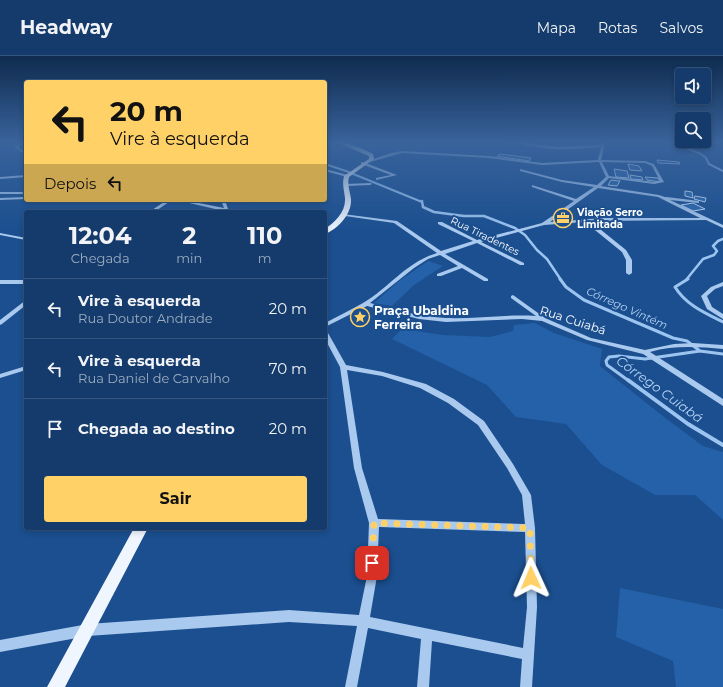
<!DOCTYPE html>
<html lang="pt">
<meta charset="utf-8">
<style>
:root{--surface:#143b6b;--page:#1d4271;--text:#f1f3f6;--muted:#9dadc1;--line:#33557e;--accent:#ffd166}
body{margin:0;font-family:Montserrat,sans-serif;background:var(--page);color:var(--text);height:100vh;display:flex;flex-direction:column;font-size:15px;white-space:nowrap}
*{box-sizing:border-box;margin:0}
p{font-size:13px;color:var(--muted)}
.icon{flex:none;width:22px;height:22px;fill:none;stroke:currentColor;stroke-width:2;stroke-linecap:round;stroke-linejoin:round}
.map{position:relative;flex:1;overflow:hidden}
.panel{position:absolute;left:24px;top:154px;width:303px;height:320px;display:flex;flex-direction:column;background:var(--surface);border-radius:4px;box-shadow:0 2px 6px #0003,0 0 0 1px var(--line)}
.panel>*{flex:none}
.top-card{position:absolute;left:24px;top:24px;width:303px;height:122px;border-radius:4px;box-shadow:0 2px 6px #0003,0 0 0 1px var(--line);background:#ffd166;color:#111;overflow:hidden}
.controls{position:absolute;left:675px;top:12px;display:grid;gap:8px}
.controls a{display:grid;place-items:center;width:36px;height:36px;border-radius:4px;background:var(--surface);box-shadow:0 2px 6px #0003,0 0 0 1px var(--line);font-size:20px}
.pin{position:absolute;display:grid;place-items:center;width:34px;height:34px;color:#fff;margin:-17px;border-radius:8px;box-shadow:0 2px 6px #0006}
.me{position:absolute;width:44px;margin:-22px;rotate:359deg;stroke-linejoin:round;filter:drop-shadow(0 0 3px #0008)}
.turn{display:flex;align-items:center;gap:14px;height:84px;padding:0 20px;font-size:18px}
.turn .icon{width:52px;height:52px;stroke-width:2.5}
.turn b{display:block;font-size:28px;line-height:34px}
.then{display:flex;align-items:center;height:38px;padding:0 20px;background:#0003;gap:8px;font-size:15px}
.eta{display:flex;justify-content:space-evenly;align-items:center;height:68px;text-align:center}
.eta b{font-size:24px;font-weight:700;line-height:28px}
.button{display:flex;gap:8px;margin-top:auto;padding:8px 20px}
.button a{flex:1;height:46px;border-radius:4px;background:var(--accent);color:#111;font-size:16px;font-weight:700;line-height:46px;text-align:center}
ul{padding:0;list-style:none}
li{display:flex;align-items:center;gap:12px;height:60px;padding:0 20px;border-top:1px solid var(--line)}
li div{flex:1}
li b{display:block;font-size:15px}
li em{font-style:normal}
header{display:flex;align-items:center;gap:24px;box-sizing:border-box;height:56px;padding:0 20px;background:var(--surface);border-bottom:1px solid var(--line)}
header strong{font-size:19px}
nav{display:flex;gap:22px;margin-inline-start:auto;font-size:14px}
.map>svg:first-child{display:block}
.green{fill:#2461a8}
.lines{fill:none;stroke-linecap:round;stroke-linejoin:round}
.stream-far3{stroke:#9cc4f0;stroke-width:2}
.stream-far2{stroke:#9cc4f0;stroke-width:2.5}
.stream-far1{stroke:#9cc4f0;stroke-width:3}
.stream{stroke:#9cc4f0;stroke-width:4}
.building{fill:#2a66ad;stroke:#cfe3fa}
.minor{fill:#a9c9ee;fill-rule:evenodd}
.major{fill:#f0f6ff;fill-rule:evenodd}
.route{stroke:#ffd166;stroke-width:7;stroke-dasharray:0 12.6}
.labels{text-anchor:middle;dominant-baseline:central;stroke-width:4;stroke-linejoin:round;paint-order:stroke}
.far-poi-label{font-size:10px;font-weight:bold;fill:#fff;stroke:#1b4f8f;text-anchor:start}
.far-street-label{font-size:10px;fill:#fff;stroke:#1b4f8f}
.far-water-label{font-size:11px;font-style:italic;fill:#b5d3f5;stroke:#1b4f8f}
.poi-label{font-size:12px;font-weight:bold;fill:#fff;stroke:#1b4f8f;text-anchor:start}
.street-label{font-size:12px;fill:#fff;stroke:#1b4f8f}
.water-label{font-size:13px;font-style:italic;fill:#b5d3f5;stroke:#1b4f8f}
</style>
<header>
<strong>Headway</strong>
<nav><a>Mapa</a><a>Rotas</a><a>Salvos</a></nav>
</header>
<div class="map">
<svg width="723" height="631" viewBox="0 0 723 631">
<rect width="100%" height="100%" fill="#1b4f8f"/>
<!-- green -->
<path class="green" d="M428,205L443,210L414,229L392,250L374,247L399,225Z
M535,267L554,277L602,293L600,310L664,361L703,390L723,396V464L695,439H655L602,409L566,368L516,361L487,329L392,283L402,273L443,279L490,281L513,275L514,269Z
M620,532L723,553V631H676L673,605L616,581Z"/>
<g class="lines">
<!-- stream-far3 -->
<path class="stream-far3" d="M23,86L16,91L26,98
M672,86L701,98L706,102L709,108L723,115
M325,108L346,115L422,146"/>
<!-- stream-far2 -->
<path class="stream-far2" d="M422,145L423,151L434,156L464,160H484L515,172L525,179L537,194L547,203L561,224
M686,224L703,203L714,199L717,195L713,190L718,185L723,183"/>
<!-- stream-far1 -->
<path class="stream-far1" d="M560,223L566,231L584,244L673,282L687,285L700,295
M688,223L675,231C686,249 705,257 723,266
M629,325L607,309L606,305L609,301L619,300L645,303L700,295L723,298"/>
<!-- stream -->
<path class="stream" d="M628,324L688,368L723,389"/>
</g>
<!-- building -->
<path class="building" d="M500,98L531,102L529,105L497,100Z
M657,104L679,106L680,108L658,107Z
M628,108L639,110L642,115L630,114Z
M614,113L627,115L629,122L616,121Z
M630,119L642,121L643,124L631,123Z
M645,121L658,122L660,126L647,124Z
M611,124L620,125L617,130L608,129Z
M685,135L692,136L693,142L685,140Z
M695,140L706,142L705,146L694,143Z
M693,147L705,153L693,155L681,149Z"/>
<g class="lines">
<!-- minor -->
<path class="minor" d="M515,86L559,91L601,89L602,86H605L601,104L645,105L654,108L664,126L654,128L609,122L601,130L659,139L665,141H667L699,145V147H698L670,144L723,169V172L706,164L590,165L626,194L632,204V217L629,219L626,217V204L622,196L585,166L544,169L481,186L524,207V209H520L477,187L445,198L488,223V225H484L462,212L441,220H437V218L458,210L440,199L428,203L414,212L370,247C395,253 420,261 446,262C476,263 506,258 536,260L511,242V240L513,239L545,262L591,282L645,294L674,288L693,287L723,289V293C699,291 674,289 650,296L723,343V350L643,298L587,284L542,265L522,263L446,266L419,263L367,250L325,271V267C338,260 351,254 363,247C390,231 405,207 437,197L394,167L345,160L343,159V158L397,165L441,195L473,185L438,168V166H442L477,184L542,167L574,145L532,131V129L576,143L594,131L562,126L520,115V113L562,124L597,129L606,121L599,106L542,109L489,102L402,97L370,106L368,105L391,97L402,95L489,100L542,107L598,104L601,91C572,94 542,95 515,86ZM602,106L645,107L652,110L660,125L654,126L609,120ZM598,132L658,141L700,162H603L550,166Z
M361,106H363L397,119L376,124V122L391,119L361,108Z
M325,113L348,119L349,120L347,121L325,115Z
M26,119V121L0,123V121Z
M371,127L372,128L370,129L345,130L343,129L345,128Z
M0,136H22L24,137L22,138H0Z
M26,141V143L0,144V142Z
M167,144H172L154,156H149Z
M176,144H184L224,152L221,144H225L229,156H225L224,155Z
M0,177L26,182V184L0,179Z
M0,224H26V228H0Z
M723,226V230L715,233L707,240L712,251L723,258V263L707,253L701,240L711,231Z
M26,244V249L2,268L0,269V264Z
M325,275L328,277L346,309L383,316L426,328L454,343L484,365L513,408L531,439L535,472L537,551L532,631H520L522,603L432,585L429,631H417L421,583L368,572L357,631H345L357,570L289,566L88,580L0,596V584L88,568L289,554L359,559L367,520L369,467L354,412L340,311L325,283ZM347,314L382,320L420,332L448,347L478,369L507,412L522,439L525,468L378,463L362,412ZM379,471L525,476L527,551L523,592L370,561L377,520Z
M26,310V314L0,322V318Z"/>
<!-- major -->
<path class="major" d="M336,86C349,86 361,92 373,98L374,103L349,121C347,129 350,135 351,143C352,158 338,173 325,178V173C335,166 346,156 345,142C344,134 342,128 344,120L369,103V100Z
M134,472H148L65,631H47Z"/>
</g>
<!-- sky -->
<linearGradient id="sky" x2="0" y2="1"><stop stop-color="#0f2b4f"/><stop offset="0.49" stop-color="#39639b"/><stop offset="1" stop-color="#39639b" stop-opacity="0"/></linearGradient>
<rect width="723" height="175" fill="url(#sky)"/>
<g class="lines">
<!-- route -->
<path class="route" d="M372,507L374,467L530,472L531,522"/>
</g>
<!-- icons -->
<defs>
<symbol id="office-ring" viewBox="-11 -11 22 22"><circle r="9.5" fill="#1b4f8f" stroke="#ffd166" stroke-width="1.5"/><path d="M-6-3h4V-5.5h4V-3h4V5H-6ZM-1-4.5V-3h2v-1.5ZM-6 0V1H6V0Z" fill="#ffd166"/></symbol>
<symbol id="sight-ring" viewBox="-11 -11 22 22"><circle r="9.5" fill="#1b4f8f" stroke="#ffd166" stroke-width="1.5"/><path d="M0-6L1.8-2.2L6-1.7L2.9 1.2L3.7 5.4L0 3.3L-3.7 5.4L-2.9 1.2L-6-1.7L-1.8-2.2Z" fill="#ffd166"/></symbol>
</defs>
<g fill-rule="evenodd">
<use href="#office-ring" x="552" y="151" width="22" height="22"/>
<use href="#sight-ring" x="349" y="250" width="22" height="22"/>
</g>
<g class="labels">
<!-- far-poi labels -->
<g class="far-poi-label">
<text x="577" y="156">Viação Serro<tspan x="577" dy="12">Limitada</tspan></text>
</g>
<!-- far-street labels -->
<g class="far-street-label">
<text transform="translate(485 180) rotate(26)">Rua Tiradentes</text>
</g>
<!-- far-water labels -->
<g class="far-water-label">
<text transform="translate(627 252) rotate(24)">Córrego Vintém</text>
</g>
<!-- poi labels -->
<g class="poi-label">
<text x="374" y="254">Praça Ubaldina<tspan x="374" dy="14">Ferreira</tspan></text>
</g>
<!-- street labels -->
<g class="street-label">
<text transform="translate(573 264) rotate(18)">Rua Cuiabá</text>
</g>
<!-- water labels -->
<g class="water-label">
<text transform="translate(660 333) rotate(36)">Córrego Cuiabá</text>
</g>
</g>
</svg>
<div class="controls">
<a><svg class="icon" aria-label="sound" viewBox="0 0 24 24"><path d="M4 9h4l5-4v14l-5-4H4zM17 9q2 3 0 6"/></svg></a>
<a><svg class="icon" aria-label="search" viewBox="0 0 24 24"><circle cx="10" cy="10" r="6"/><path d="M15 15l6 6"/></svg></a>
</div>
<div class="pin" style="left:372px;top:507px;background:#d93025"><svg class="icon" aria-label="arrive" viewBox="0 0 24 24"><path d="M6 21V4h12l-3 4 3 4H6"/></svg></div>
<svg class="me" style="left:531px;top:522px" viewBox="-20 -20 40 40"><path d="M0-17L14 15 0 8-14 15z" fill="#ffd166" stroke="#fff" stroke-width="4"/></svg>
<div class="top-card">
<div class="turn"><svg class="icon" aria-label="left" viewBox="0 0 24 24"><path d="M17 20v-9H6M10 6l-5 5 5 5"/></svg><div><b>20 m</b>Vire à esquerda</div></div>
<div class="then">Depois<svg class="icon" aria-label="left" viewBox="0 0 24 24"><path d="M17 20v-9H6M10 6l-5 5 5 5"/></svg></div>
</div>
<section class="panel">
<div class="eta">
<div><b>12:04</b><p>Chegada</p></div>
<div><b>2</b><p>min</p></div>
<div><b>110</b><p>m</p></div>
</div>
<ul>
<li><svg class="icon" aria-label="left" viewBox="0 0 24 24"><path d="M17 20v-9H6M10 6l-5 5 5 5"/></svg><div><b>Vire à esquerda</b><p>Rua Doutor Andrade</p></div><em>20 m</em></li>
<li><svg class="icon" aria-label="left" viewBox="0 0 24 24"><path d="M17 20v-9H6M10 6l-5 5 5 5"/></svg><div><b>Vire à esquerda</b><p>Rua Daniel de Carvalho</p></div><em>70 m</em></li>
<li><svg class="icon" aria-label="arrive" viewBox="0 0 24 24"><path d="M6 21V4h12l-3 4 3 4H6"/></svg><div><b>Chegada ao destino</b></div><em>20 m</em></li>
</ul>
<div class="button"><a>Sair</a></div>
</section>
</div>
